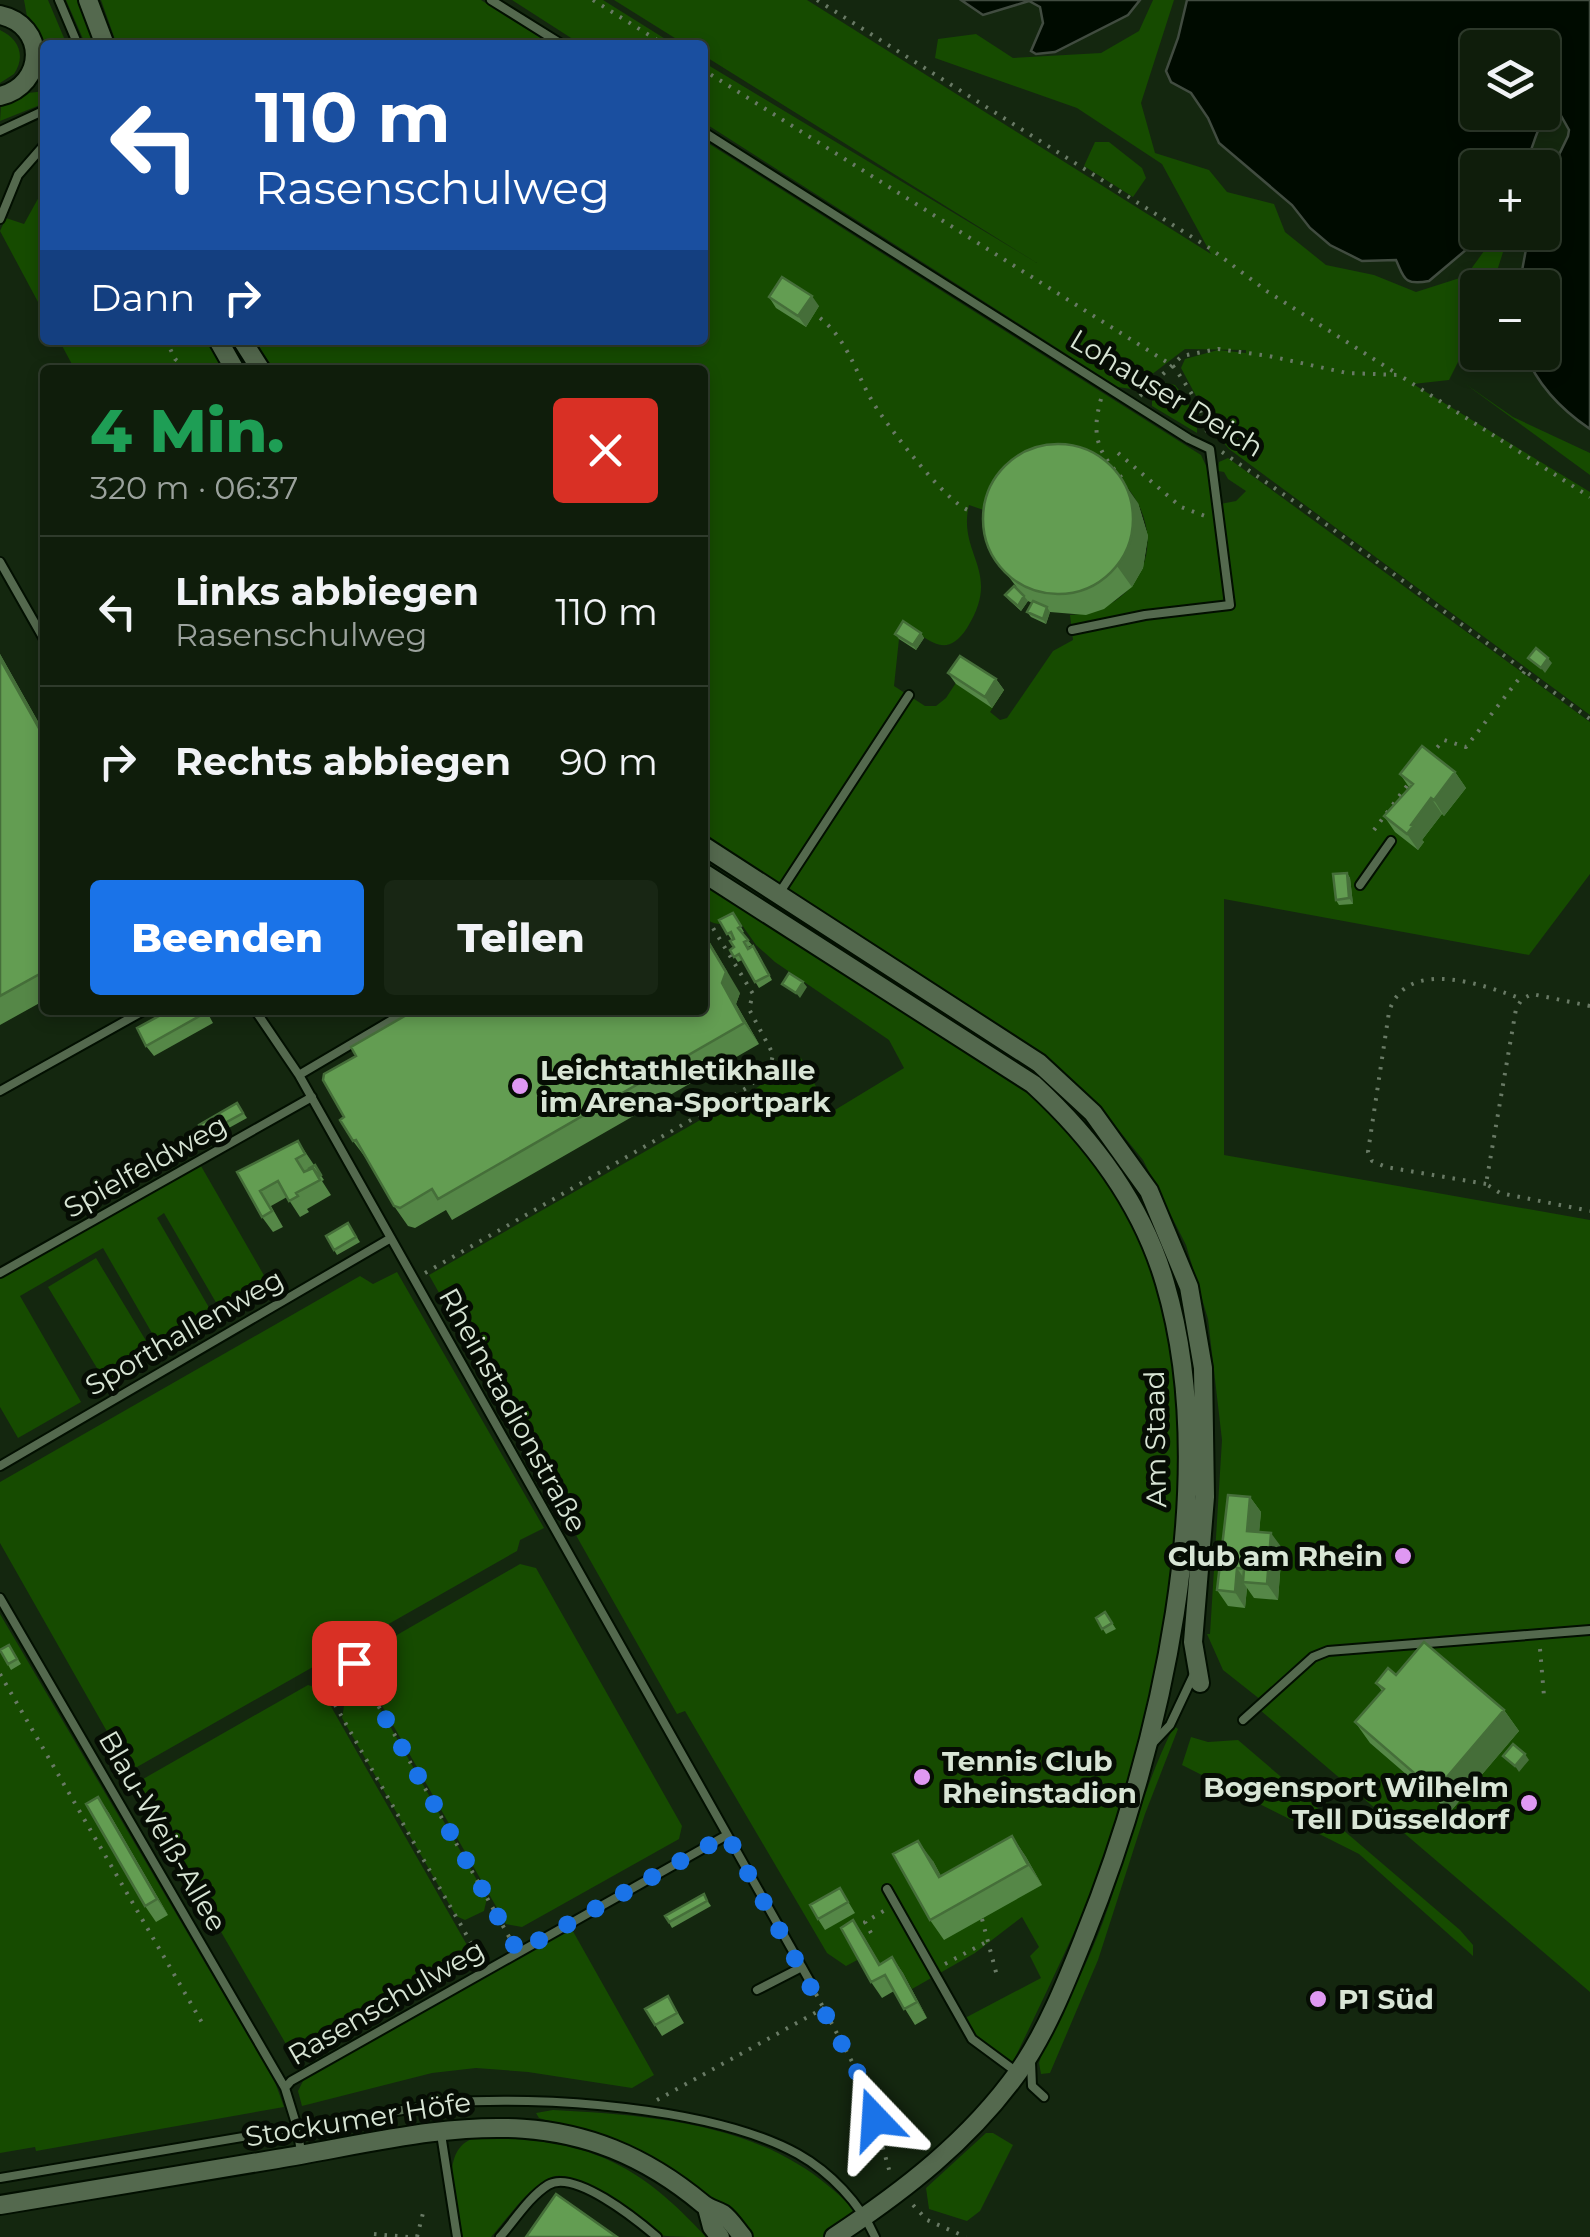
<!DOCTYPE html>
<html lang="de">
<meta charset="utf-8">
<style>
:root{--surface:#0f1d0b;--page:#182614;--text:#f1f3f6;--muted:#9ba29d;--line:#2f3b2c;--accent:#1a73e8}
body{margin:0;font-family:Montserrat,sans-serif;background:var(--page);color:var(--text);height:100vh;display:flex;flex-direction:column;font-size:38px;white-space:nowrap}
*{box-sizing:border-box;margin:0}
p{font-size:32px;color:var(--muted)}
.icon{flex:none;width:55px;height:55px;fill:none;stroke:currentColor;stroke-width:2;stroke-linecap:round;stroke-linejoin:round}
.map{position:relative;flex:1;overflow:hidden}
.drawer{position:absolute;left:40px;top:365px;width:668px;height:650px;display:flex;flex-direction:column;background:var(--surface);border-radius:10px;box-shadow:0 5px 15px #0003,0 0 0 2px var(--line)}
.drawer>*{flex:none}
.banner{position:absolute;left:40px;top:40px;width:668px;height:305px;border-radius:10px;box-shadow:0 5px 15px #0003,0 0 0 2px var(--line);background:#1a4fa0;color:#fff;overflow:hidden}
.fabs{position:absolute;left:1460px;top:30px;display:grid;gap:20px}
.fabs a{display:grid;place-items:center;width:100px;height:100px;border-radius:10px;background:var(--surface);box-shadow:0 5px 15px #0003,0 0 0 2px var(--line);font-size:50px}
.pin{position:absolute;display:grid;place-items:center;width:85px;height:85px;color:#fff;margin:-42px;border-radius:20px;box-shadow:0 5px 15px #0006}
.me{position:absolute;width:110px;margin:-55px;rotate:340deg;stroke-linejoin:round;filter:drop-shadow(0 0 8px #0008)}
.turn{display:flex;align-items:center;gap:35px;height:210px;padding:0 50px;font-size:45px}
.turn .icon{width:130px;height:130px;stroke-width:2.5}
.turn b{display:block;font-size:70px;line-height:85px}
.then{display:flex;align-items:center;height:95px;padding:0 50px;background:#0003;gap:20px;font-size:38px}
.round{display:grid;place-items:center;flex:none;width:105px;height:105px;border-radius:10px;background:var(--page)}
.headline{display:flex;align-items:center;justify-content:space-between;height:170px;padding:0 50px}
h1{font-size:60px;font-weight:800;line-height:75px;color:#1e9e55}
.cta{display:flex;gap:20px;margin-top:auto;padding:20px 50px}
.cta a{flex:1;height:115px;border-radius:10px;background:var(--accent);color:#fff;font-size:40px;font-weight:800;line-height:115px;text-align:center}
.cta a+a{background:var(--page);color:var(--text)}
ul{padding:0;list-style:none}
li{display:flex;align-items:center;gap:30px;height:150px;padding:0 50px;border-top:2px solid var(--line)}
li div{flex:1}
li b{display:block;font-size:38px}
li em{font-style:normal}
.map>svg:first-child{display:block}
.green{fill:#164b00;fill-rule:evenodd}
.water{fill:#000b00;stroke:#414c40;stroke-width:2.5;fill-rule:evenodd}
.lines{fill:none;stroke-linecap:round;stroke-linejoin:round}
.service-casing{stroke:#020f00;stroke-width:12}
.tertiary-casing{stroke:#020f00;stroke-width:22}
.path{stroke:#697a65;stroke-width:4;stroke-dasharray:2.5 8;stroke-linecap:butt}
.service{stroke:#54694e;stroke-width:8}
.tertiary{stroke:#54694e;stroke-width:18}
.wall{fill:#558747}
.shaded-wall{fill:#456e39}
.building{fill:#639d52;stroke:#456e39;stroke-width:2.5}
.route{stroke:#1a73e8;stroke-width:18;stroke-dasharray:0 32.4}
.poi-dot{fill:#df98f2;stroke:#060d04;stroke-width:4}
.labels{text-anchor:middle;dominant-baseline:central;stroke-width:10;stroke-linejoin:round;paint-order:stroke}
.street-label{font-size:28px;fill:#d8e5d5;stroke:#060d04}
.poi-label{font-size:28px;font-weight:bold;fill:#d8e5d5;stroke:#060d04;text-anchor:start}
</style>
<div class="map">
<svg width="1590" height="2237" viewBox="0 0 1590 2237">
<rect width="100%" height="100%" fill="#14270f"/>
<!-- green -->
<path class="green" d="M24,0H48L67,45H45L43,48L28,22Z
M66,0H80L94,39L92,45L84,41Z
M101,0H481L552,45H117Z
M512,0H603L675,45H582Z
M614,0H807L1211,254L1162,164L1077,108L935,58L938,39L976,34L1013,58L1101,53L1139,31L1153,0H1174L1141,103L1155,153L1209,170L1227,192L1274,204L1285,232L1326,265L1374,275L1416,292L1466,276L1497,233H1509L1492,287L1478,288L1477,324L1449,380L1413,384L1590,492V715L1229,449L1217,435L1181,368L1185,359L1218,350L1246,353V350L1185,349L1138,385L1131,389L1118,387L703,122V62L1037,263L703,55L702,45H686Z
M0,30C19,39 26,56 14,74L0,83Z
M45,91V103L0,121L1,105L28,93Z
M703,140L1201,455L1208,470L1215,505L1236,501L1246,491L1228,479L1224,472L1218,471L1219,462L1228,458L1590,722V874L1529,955L1224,899V1155L1590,1220V1625L1438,1636L1436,1646L1590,1634V1992L1260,1710L1266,1704L1223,1670L1207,1634H1210L1222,1440L1208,1319L1186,1245L1143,1160L1095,1101L1040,1052L786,890L703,832L702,370H274L255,340H702ZM1126,486C1172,540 1140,612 1070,615L1073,640L1053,651L1007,718L1000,720L990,712L1004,690L967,666L946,698L936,706H925L894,686L899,639L907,627C931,640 946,660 967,628C1003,571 957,555 969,505L1001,516Z
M1095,142H1109L1142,168L1146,178L1133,197L1084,166Z
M45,186V315L0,231L6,218L24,224Z
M59,340H208L226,370H75Z
M1163,382L1175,385C1185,398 1199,417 1197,433L1152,406V390Z
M1464,383L1513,417L1590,453V475Z
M703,882L1029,1092C1052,1112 1076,1131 1094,1155C1195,1295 1189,1475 1161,1637C1155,1674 1151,1713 1142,1749C1112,1859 1061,1962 1012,2064L975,2036L965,2018L1041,1978L1030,1956L1039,1947L1022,1917L975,1953L912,1989L903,1973L861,1958L846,1966L827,1953L685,1711L677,1714L429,1275L758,1087C771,1076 777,1064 793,1054L801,1058L830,1113L904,1068L889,1040L775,962L756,945L737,918C722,926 716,926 703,917Z
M201,1166L273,1291L225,1318L164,1213L157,1218L218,1323L164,1354L103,1248L20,1296L81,1402L18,1438L0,1407V1278Z
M96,1258L154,1354L106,1383L48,1287Z
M397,1272L544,1528L520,1540L517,1551L137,1767L126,1765L0,1543V1482L360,1276L373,1284Z
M520,1564L536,1568L682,1826L679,1839L522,1927L506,1924L360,1667L364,1654Z
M0,1614L275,2082L284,2107L36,2151L35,2147L0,2153Z
M308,1685L321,1689L467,1945L463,1961L301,2053L290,2051L140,1792L143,1779Z
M363,1695L373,1696L487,1898L484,1911L465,1920L456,1916L342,1718L344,1706Z
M1174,1726L1178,1729L1145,1814L1098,1960L1050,2073L1041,2074L1039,2063L1044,2047C1065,2006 1087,1965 1103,1922C1127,1856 1142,1789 1174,1726Z
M1191,1737L1208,1742L1238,1740L1460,1930L1473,1945V1956L1359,1854L1182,1765Z
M570,1926L654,2075L632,2088L528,2072L476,2068L432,2073L302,2106L298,2091L305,2077Z
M553,2110C632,2114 727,2121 796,2163C819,2176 838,2194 857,2211L848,2237H745L611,2140L539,2118L536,2113Z
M986,2133H993L1013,2145L980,2211L967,2221L929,2209L926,2188Z
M474,2138C580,2137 634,2158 706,2237C693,2237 670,2237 660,2235C636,2222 579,2167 552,2177C528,2187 508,2218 491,2237H462C456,2207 437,2151 474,2138Z"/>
<!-- water -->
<path class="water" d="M961,0H1140L1128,15L1055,52L1036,54L1031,51L1043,23L1040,7L1029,1L983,15Z
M1187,0H1590V429C1562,410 1537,384 1525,353L1542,352V288L1519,287L1529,233L1542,232L1543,188L1568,136L1569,130L1560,114L1552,113C1533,126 1536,149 1522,167L1478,168V232L1486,233L1429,281C1403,286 1404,277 1396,260L1362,261L1330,245L1310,228L1292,205L1219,143L1208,118L1191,93L1171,82L1166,71L1178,38ZM1478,48H1542V112H1478Z"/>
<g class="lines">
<defs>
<path id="service" d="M59,0L78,45
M491,0L563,45
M0,131L45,110
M702,131L1189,439L1210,449L1230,605L1145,615L1072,630
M0,219L18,175L45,144
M0,562L45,641
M1360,885L1391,841
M780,892L909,695
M255,1010L299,1075L812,1985
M299,1075L409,1010
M0,1091L145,1010
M0,1273L312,1097
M0,1466L391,1238
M0,1598L285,2088
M1243,1720L1313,1657L1328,1651L1590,1630
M1151,1745L1170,1725L1195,1672
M887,1889L972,2039L1018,2073
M757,1990L802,1967
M1031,2062L1032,2086L1044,2097
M441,2134L457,2237
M301,2152L297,2127L285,2088L291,2081L727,1835
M0,2178L444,2103C540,2095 713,2107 798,2154C830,2172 860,2203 875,2237
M500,2237C515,2220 529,2197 548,2185C574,2169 636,2219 657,2237"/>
<path id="tertiary" d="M88,0L105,45
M0,15C47,25 46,85 0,96
M218,340L235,370
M242,340L261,370
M702,845L1039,1063L1093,1113L1149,1191L1189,1287L1203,1368L1205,1497L1193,1642L1200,1683
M702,872L1033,1084C1093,1139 1142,1204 1165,1283C1223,1479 1160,1750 1085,1935C1067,1980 1047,2031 1019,2071C970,2140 904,2191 834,2237
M0,2205C92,2190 184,2174 277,2159C436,2132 564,2088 703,2204C709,2209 716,2210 723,2214C730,2219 737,2230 743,2237
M707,2208L712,2227L720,2237"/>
</defs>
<!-- service casing -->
<use href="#service" class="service-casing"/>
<!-- tertiary casing -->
<use href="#tertiary" class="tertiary-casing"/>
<!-- path -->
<path class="path" d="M593,0L665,45
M817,0L1211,249L1268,292L1399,375
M702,69L1173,366C1188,387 1202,407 1207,432
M820,318C849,341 856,375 874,404C888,427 946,502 968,510
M166,340L175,359L189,370
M1140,396L1182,356L1218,349L1269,356L1347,373L1399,375L1590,497
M1101,399C1091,435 1097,452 1123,479
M1222,452L1308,511L1590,719
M1118,453L1181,507L1205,516
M1430,755L1444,740L1466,747L1525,671
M1374,830L1409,783
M1590,1006L1532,994L1522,999L1516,1009L1486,1184L1500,1193L1590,1211
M1486,1184L1386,1167L1372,1161L1368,1152L1389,1012C1406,956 1484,985 1522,999
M425,1273L750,1086L771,1064L773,1054L749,1009L753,994L713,928L702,924
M1540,1649L1544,1696
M0,1674L204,2026
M982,1919L997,1976
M871,1933L865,1922L887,1909
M482,1962L322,1682L354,1663L512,1942
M945,1964L988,1941
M816,1994L866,2088L890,2173
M657,2100L824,2008
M913,2205L927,2220L966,2237
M374,2234L408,2237
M417,2237L423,2213"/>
<!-- service -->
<use href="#service" class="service"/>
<!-- tertiary -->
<use href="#tertiary" class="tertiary"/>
</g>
<!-- wall -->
<path class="wall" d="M769,297L819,306L806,327L776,308Z
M1138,503L1148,536L1143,568L1132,587L1104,609L1086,615L1050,612L1046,624L1031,617L1027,612L1032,603L1028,601L1021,611L1009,600L1005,595L1021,593L990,552Z
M921,633L924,638L916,650L899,639L895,634Z
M0,654L45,734V1000L0,1025Z
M948,673L996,679L1004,690L992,708L956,684Z
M1455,772L1466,788L1444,816L1442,814L1422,840L1424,842L1418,850L1395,832L1384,816L1409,787L1400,774Z
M1347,873L1350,878L1353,904L1339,905L1336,900Z
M733,913L744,932L742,933L752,945L748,947V949L757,951L772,980L759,988L742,960L738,962L730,950L734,947V939H731L719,920Z
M740,993L736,1004L759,1044L452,1220L446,1210L415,1228L408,1226L394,1206L368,1161L353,1141Z
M170,1010H206L213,1023L154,1056L146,1046Z
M237,1103L247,1118L207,1140L203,1135Z
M298,1141L324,1180L322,1181L331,1195L307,1209L309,1212L300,1217L287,1197L271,1206L283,1227L273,1232L262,1217L237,1172Z
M348,1223L360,1242L337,1255L326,1236Z
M1250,1497L1261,1512L1259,1532L1282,1548L1278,1600L1254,1598L1247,1588L1245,1608L1228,1606L1217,1590Z
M1105,1612L1116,1629L1106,1634L1096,1618Z
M9,1645L21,1664L11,1670L0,1651Z
M1396,1675L1504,1710L1519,1731L1450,1812L1370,1743L1355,1722L1382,1691L1376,1683Z
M98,1797L109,1813L168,1915L156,1922L145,1906Z
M1012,1836L1026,1857L1042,1885L944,1940L930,1920L933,1861L941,1876Z
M840,1888L855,1913L825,1930L818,1919Z
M707,1900L711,1906L672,1928L665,1916Z
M853,1920L880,1964L892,1957L903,1973L927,2018L915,2025L894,1991L882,1998L871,1982Z
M668,1996L684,2023L662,2036L655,2025Z"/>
<!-- shaded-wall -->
<path class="shaded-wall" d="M812,296L819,306L806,327L798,316Z
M1124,483L1138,503L1148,536L1143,568L1132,587L1117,566Z
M1024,596L1028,601L1021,611L1018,606Z
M1047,607L1050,612L1046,624L1043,619Z
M921,633L924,638L916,650L913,645Z
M0,654L45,734V739L0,659Z
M1548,658L1552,663L1545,673L1541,668Z
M996,679L1004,690L992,708L985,697Z
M1455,772L1466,788L1444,816L1434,800Z
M1431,798L1442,814L1422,840L1424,842L1418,850L1407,834L1411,825Z
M1347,873L1350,878L1353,904L1349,898Z
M702,929L740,993L736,1004L759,1044L744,1023L722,983Z
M803,982L807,987L800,998L796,993Z
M1250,1497L1261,1512L1258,1546L1247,1531Z
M1271,1533L1282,1548L1278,1600L1267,1584Z
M1237,1568L1247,1583L1243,1582L1247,1588L1245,1608L1235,1592Z
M1504,1710L1519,1731L1450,1812L1435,1791Z
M1525,1754L1529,1760L1519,1772L1515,1766Z
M98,1797L109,1813L168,1915L157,1899Z
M1012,1836L1026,1857L1042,1885L1028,1865Z
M918,1841L933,1861L953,1898L939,1877Z
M853,1920L864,1936L890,1980L879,1965Z
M892,1957L903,1973L927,2018L917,2002Z"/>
<!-- building -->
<path class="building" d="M782,277L812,296L798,316L769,297Z
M983 519a75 75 0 1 1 150 0a75 75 0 1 1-150 0Z
M1014,586L1024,596L1018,606L1005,595Z
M1033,601L1047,607L1043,619L1027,612Z
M903,621L921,633L913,645L895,634Z
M1536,648L1548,658L1541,668L1528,658Z
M960,656L996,679L985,697L948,673Z
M0,659L45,739V971L0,996Z
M1422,746L1455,772L1434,800L1431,798L1411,825L1413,826L1407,834L1384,816L1413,784L1400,774Z
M1347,873L1349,898L1336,900L1333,874Z
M733,913L741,926L738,928L748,940L744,942L748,949L753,946L769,975L755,982L739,954L734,957L730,950L734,947L730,941L734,939L731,932L727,934L719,920Z
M702,932L726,972L722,983L744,1023L438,1199L432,1189L400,1208L394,1206L356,1140L353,1141L340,1120L344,1117L323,1080L324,1074L356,1056L351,1047L415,1010H702Z
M789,973L803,982L796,993L782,984Z
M170,1010H204L205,1013L146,1046L137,1028Z
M237,1103L243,1113L203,1135L199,1125Z
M298,1141L305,1154L296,1159L304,1172L313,1168L320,1180L296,1193L298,1196L289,1201L278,1181L260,1191L272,1211L262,1217L237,1172Z
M315,1165L321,1175L319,1176L313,1168L308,1169Z
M348,1223L356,1237L334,1250L326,1236Z
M1228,1495L1250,1497L1247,1531L1271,1533L1267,1584L1243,1582L1244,1569L1237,1568L1235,1592L1217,1590Z
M1105,1612L1112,1623L1102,1629L1096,1618Z
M1424,1642L1504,1710L1435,1791L1355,1722L1384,1689L1376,1683L1388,1668L1396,1675Z
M9,1645L17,1659L8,1664L0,1650Z
M1513,1744L1525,1754L1515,1766L1503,1756Z
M98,1797L157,1899L145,1906L86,1804Z
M1012,1836L1028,1865L930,1920L893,1854L918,1841L939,1877Z
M840,1888L848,1902L818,1919L810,1905Z
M704,1894L707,1901L669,1922L665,1916Z
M853,1920L879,1965L892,1957L917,2002L904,2009L885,1975L871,1982L841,1928Z
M668,1996L677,2013L655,2025L645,2009Z
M556,2194L617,2237H526Z"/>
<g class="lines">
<!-- route -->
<path class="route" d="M354,1663L518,1952L727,1835L866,2088L875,2119"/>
</g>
<!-- markers -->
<g class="poi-dot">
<circle cx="520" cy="1086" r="10"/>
<circle cx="1403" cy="1556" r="10"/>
<circle cx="922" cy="1777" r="10"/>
<circle cx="1529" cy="1803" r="10"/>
<circle cx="1318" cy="1999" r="10"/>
</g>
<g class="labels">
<!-- street labels -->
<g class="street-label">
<text transform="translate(1167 393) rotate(31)">Lohauser Deich</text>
<text transform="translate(145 1166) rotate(-29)">Spielfeldweg</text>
<text transform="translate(184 1332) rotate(-30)">Sporthallenweg</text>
<text transform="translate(513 1410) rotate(61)">Rheinstadionstraße</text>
<text transform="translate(1155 1439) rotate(-91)">Am Staad</text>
<text transform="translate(163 1831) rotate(60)">Blau-Weiß-Allee</text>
<text transform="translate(386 2002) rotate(-30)">Rasenschulweg</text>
<text transform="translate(358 2119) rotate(-9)">Stockumer Höfe</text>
</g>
<!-- poi labels -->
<g class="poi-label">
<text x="540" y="1070">Leichtathletikhalle<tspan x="540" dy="32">im Arena-Sportpark</tspan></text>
<text x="1383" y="1556" text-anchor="end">Club am Rhein</text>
<text x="942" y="1761">Tennis Club<tspan x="942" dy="32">Rheinstadion</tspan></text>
<text x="1509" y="1787" text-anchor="end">Bogensport Wilhelm<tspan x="1509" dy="32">Tell Düsseldorf</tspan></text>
<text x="1338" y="1999">P1 Süd</text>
</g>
</g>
</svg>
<div class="fabs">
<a><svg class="icon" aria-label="layers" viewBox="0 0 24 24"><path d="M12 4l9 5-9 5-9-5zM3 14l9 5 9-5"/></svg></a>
<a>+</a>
<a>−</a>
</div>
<div class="pin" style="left:354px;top:1663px;background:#d93025"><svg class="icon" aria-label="arrive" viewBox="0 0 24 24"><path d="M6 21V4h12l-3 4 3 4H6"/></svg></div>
<svg class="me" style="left:875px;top:2119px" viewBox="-20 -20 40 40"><path d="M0-17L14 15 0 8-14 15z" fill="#1a73e8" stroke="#fff" stroke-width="4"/></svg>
<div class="banner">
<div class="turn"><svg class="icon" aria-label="left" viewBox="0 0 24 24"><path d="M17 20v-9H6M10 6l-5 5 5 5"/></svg><div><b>110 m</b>Rasenschulweg</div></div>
<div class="then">Dann<svg class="icon" aria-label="right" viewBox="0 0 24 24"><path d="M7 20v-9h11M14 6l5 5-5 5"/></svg></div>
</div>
<section class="drawer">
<div class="headline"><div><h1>4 Min.</h1><p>320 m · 06:37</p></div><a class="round" style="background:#d93025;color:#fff"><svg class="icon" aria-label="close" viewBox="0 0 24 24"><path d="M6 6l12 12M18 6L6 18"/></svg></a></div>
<ul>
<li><svg class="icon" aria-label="left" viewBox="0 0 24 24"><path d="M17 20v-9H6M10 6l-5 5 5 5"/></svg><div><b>Links abbiegen</b><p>Rasenschulweg</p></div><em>110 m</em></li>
<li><svg class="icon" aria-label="right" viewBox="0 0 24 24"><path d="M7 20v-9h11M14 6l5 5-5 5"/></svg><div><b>Rechts abbiegen</b></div><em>90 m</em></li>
</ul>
<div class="cta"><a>Beenden</a><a>Teilen</a></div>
</section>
</div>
